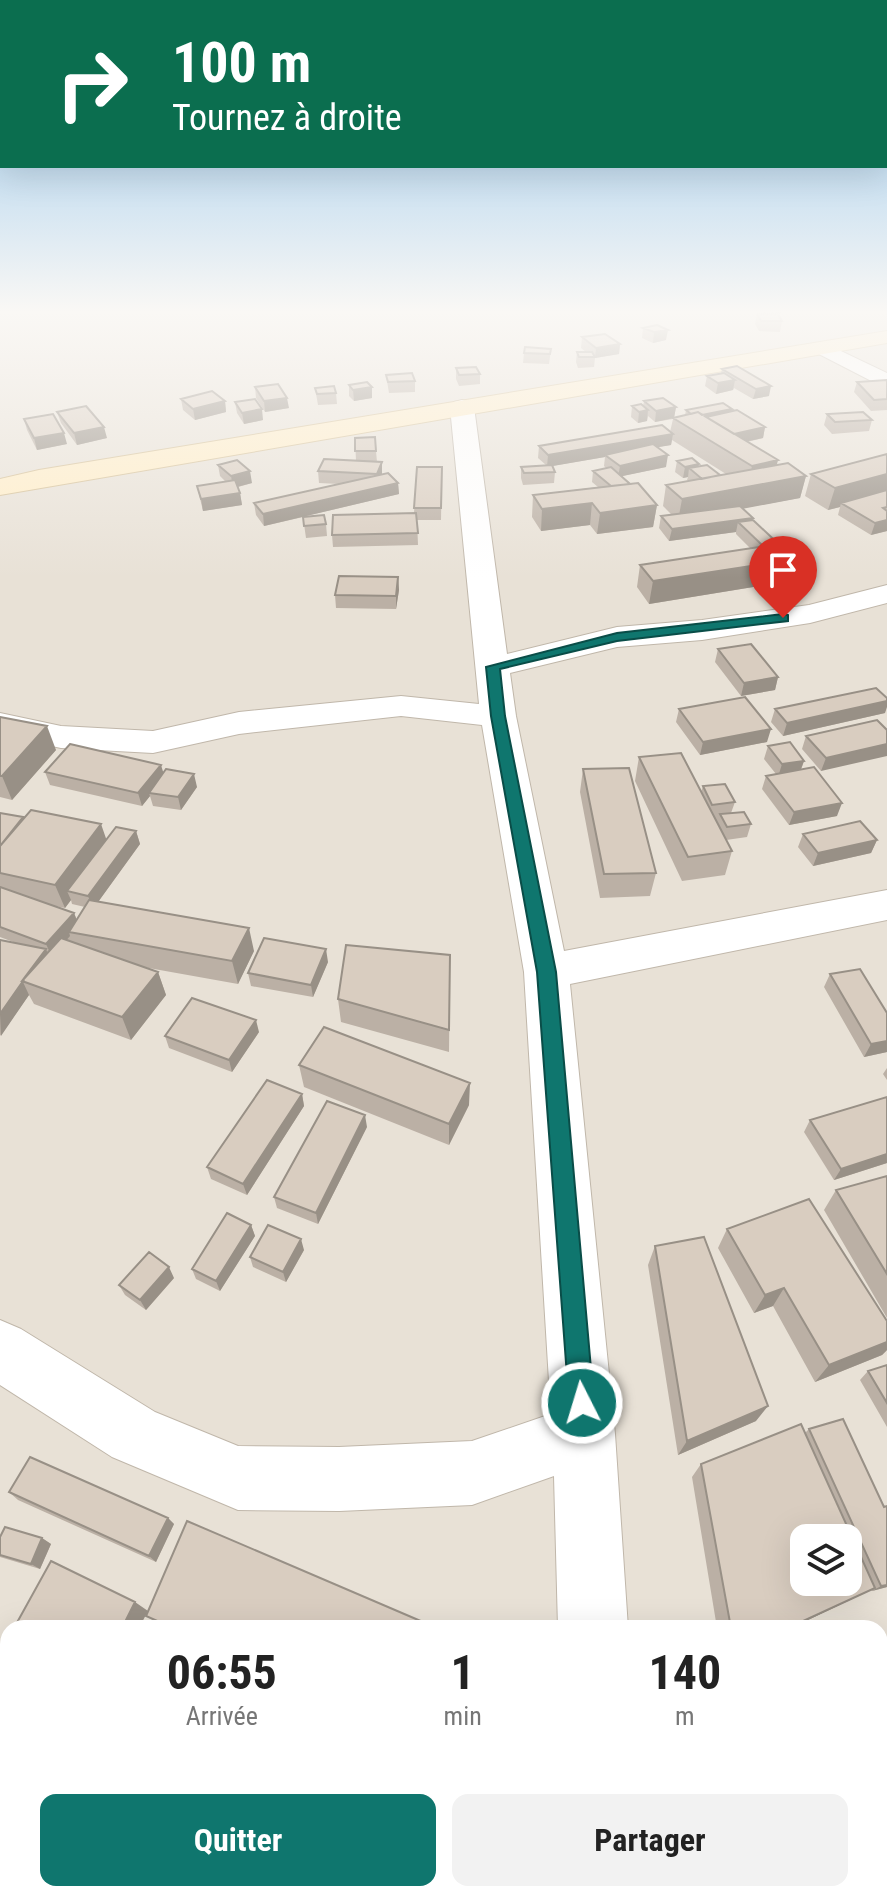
<!DOCTYPE html>
<html lang="fr">
<meta charset="utf-8">
<style>
:root{--surface:#fff;--page:#f2f2f2;--text:#222;--muted:#767676;--accent:#0f766e}
body{margin:0;font-family:"Roboto Condensed",sans-serif;background:var(--page);color:var(--text);height:100vh;display:flex;flex-direction:column;font-size:30px;white-space:nowrap}
*{box-sizing:border-box;margin:0}
p{font-size:26px;color:var(--muted)}
.icon{flex:none;width:44px;height:44px;fill:none;stroke:currentColor;stroke-width:2;stroke-linecap:round;stroke-linejoin:round}
.map{position:relative;flex:1;overflow:hidden}
.sheet{position:absolute;left:0px;top:1620px;width:888px;height:282px;display:flex;flex-direction:column;background:var(--surface);border-radius:24px 24px 0 0;box-shadow:0 8px 32px #0002}
.sheet>*{flex:none}
.guide{position:absolute;left:0px;top:0px;width:888px;height:168px;box-shadow:0 8px 32px #0002;background:#0b6e4f;color:#fff;overflow:hidden}
.buttons{position:absolute;left:790px;top:1524px;display:grid;gap:16px}
.buttons a{display:grid;place-items:center;width:72px;height:72px;border-radius:16px;background:var(--surface);box-shadow:0 8px 32px #0002;font-size:40px}
.pin{position:absolute;display:grid;place-items:center;width:68px;height:68px;color:#fff;margin:-82px -34px;border-radius:50% 50% 50% 0;rotate:-45deg;box-shadow:0 0 8px #0007}
.pin .icon{rotate:45deg}
.me{position:absolute;width:88px;margin:-44px;rotate:355deg;stroke-linejoin:round;filter:drop-shadow(0 0 6px #0008)}
.turn{display:flex;align-items:center;gap:28px;height:168px;padding:0 40px;font-size:36px}
.turn .icon{width:104px;height:104px;stroke-width:2.5}
.turn b{display:block;font-size:56px;line-height:68px}
.eta{display:flex;justify-content:space-evenly;align-items:center;height:136px;text-align:center}
.eta b{font-size:48px;font-weight:700;line-height:56px}
.primary-button{display:flex;gap:16px;margin-top:auto;padding:16px 40px}
.primary-button a{flex:1;height:92px;border-radius:16px;background:var(--accent);color:#fff;font-size:32px;font-weight:700;line-height:92px;text-align:center}
.primary-button a+a{background:var(--page);color:var(--text)}
.map>svg:first-child{display:block}
.residential{fill:#e8e1d6;fill-rule:evenodd}
.lines{fill:none;stroke-linecap:round;stroke-linejoin:round}
.minor-casing{stroke:#c0b7aa;stroke-width:2}
.secondary-casing{stroke:#d5c097;stroke-width:2}
.minor{fill:#fff;fill-rule:evenodd}
.secondary{fill:#ffedc7;fill-rule:evenodd}
.wall{fill:#bbb0a5;fill-rule:evenodd}
.shaded-wall{fill:#989086}
.building{fill:#d9cdc0;stroke:#989086;stroke-width:2;fill-rule:evenodd}
.route{fill:#0f766e;stroke:#0a4d48;stroke-width:2}
</style>
<div class="map">
<svg width="887" height="1901" viewBox="0 0 887 1901">
<rect width="100%" height="100%" fill="#f4f0e8"/>
<!-- residential -->
<path class="residential" d="M0,312H887V1901H0ZM804,1538H848V1582H804ZM8,1628H880V1894H8Z"/>
<g class="lines">
<defs>
<path id="minor" d="M822,342L887,373V389L815,352L812,348L815,344Z
M462,400L470,402L474,407L507,654L617,627L702,620L809,605L887,585V603L810,623L702,640L617,647L510,673L516,716L564,951L887,890V920L570,984L615,1434L628,1628H558L554,1476L472,1505L339,1511L238,1510L112,1457L0,1385V1320L21,1329L155,1412L238,1446L339,1447L472,1441L551,1414L524,972L482,725L401,716L239,734L153,753L61,748L0,735V713L61,726L153,731L239,712L401,696L479,704L450,407L454,402Z
M887,1643V1715L880,1716V1644Z
M547,1894H627V1901H547Z"/>
<path id="secondary" d="M887,331V343L0,495V479L39,470Z"/>
</defs>
<!-- minor casing -->
<use href="#minor" class="minor-casing"/>
<!-- secondary casing -->
<use href="#secondary" class="secondary-casing"/>
<!-- minor -->
<use href="#minor" class="minor"/>
<!-- secondary -->
<use href="#secondary" class="secondary"/>
</g>
<!-- wall -->
<path class="wall" d="M758,312H786L777,314L782,321L780,332L759,331L755,324L757,314H764Z
M657,325L666,340L653,343L642,338L643,328Z
M582,337L620,344L619,354L595,358L594,367L578,368L576,362L577,352H586L581,348Z
M551,349L549,364L523,363L524,353Z
M456,368L480,374V384L459,386L456,379Z
M722,369L769,396L753,399L734,388L733,390L716,394L705,386L707,376L721,373Z
M386,375L415,381V392L389,393Z
M887,380V410L871,411L854,392L857,382Z
M349,385L372,398L354,401L349,396Z
M255,387L289,408L265,412L256,398Z
M315,388L336,393L337,404L318,405Z
M181,399L225,401L226,412L195,420L183,410Z
M644,401L676,407L674,418L685,415L686,410L732,409V412L765,427L763,438L747,442L777,465L806,476L800,498L743,508L753,518L752,520L783,548L803,558L797,580L649,604L637,587L640,565L751,549L736,534V532L669,541L659,528L661,516L672,515L663,506L666,485L689,481L687,480L688,477L683,478L675,472L677,461L698,467L720,475L726,474L672,440L671,445L657,447L666,467L622,476L657,505L653,527L597,534L590,525L541,531L532,517L533,495L598,487L592,482L593,471L606,468L604,466L605,457L552,466L555,472L554,483L523,485L521,478V467L546,465L538,458L539,446L670,432L673,419L655,422L648,416L647,421L638,423L631,417L632,406H643Z
M235,402L263,420L244,424L237,413Z
M57,412L107,438L77,445L61,423Z
M827,414L872,420L869,431L832,434L824,425Z
M24,419L67,444L37,450L27,430Z
M355,438L376,451L377,462L382,474L398,483L399,494L306,516L326,524L327,536L306,538L303,517L264,526L256,515L254,503L339,484L319,483L318,471L356,461Z
M887,454V531L871,535L838,515L840,507L828,510L805,496L811,474Z
M218,465L252,483L238,487L240,493L242,505L203,511L197,486L226,482L220,476Z
M417,467H442L441,520H417L418,545L333,547L332,535L414,513Z
M398,577L399,590L396,609L336,608L335,595Z
M718,649L778,677L775,690L741,696L715,662Z
M679,709L767,742L700,755L676,722Z
M775,709L885,713L783,736L771,722Z
M0,717L56,750L12,800L0,797Z
M877,720L821,771L802,749L806,736Z
M768,746L804,761L801,770L837,816L789,825L762,789L766,776L776,774L764,759Z
M639,757L701,792L703,786L735,802L731,813L751,824L747,837L726,840L732,851L725,875L682,881L635,781Z
M583,769L656,873L650,896L600,898L580,792Z
M45,772L163,773L197,787L181,810L153,806L150,796L142,806L50,785Z
M0,813L23,817L24,818L106,840L136,831L140,844L98,902L254,951L238,984L143,967L158,972L166,995L131,1040L34,1004L29,995L0,1036V940L16,943L0,937ZM71,900L72,904L85,907L77,920L74,913L55,906L65,908Z
M803,834L877,840L871,853L813,866L798,847Z
M450,955L449,1052L341,1022L338,999Z
M328,962L313,997L251,986L248,973Z
M830,974L887,1013V1052L864,1057L824,987Z
M259,1032L232,1072L169,1048L165,1036Z
M299,1065L469,1105L449,1145L304,1087Z
M887,1068V1080L883,1074Z
M302,1094L304,1106L247,1195L211,1179L207,1167Z
M887,1097V1163L834,1180L804,1132L810,1120Z
M367,1127L318,1224L277,1208L274,1197Z
M887,1176V1318L824,1210L836,1190Z
M251,1225L255,1236L220,1291L196,1279L192,1269Z
M727,1229L887,1321V1350L882,1355L815,1382L773,1306L754,1313L718,1248Z
M655,1246L756,1421L678,1455L648,1265Z
M304,1250L286,1282L253,1267L250,1257Z
M174,1278L146,1310L125,1295L119,1285Z
M887,1365V1427L860,1380L868,1371Z
M809,1429L887,1587L872,1591L871,1590L791,1628H717L692,1477L701,1464L805,1433Z
M9,1492L168,1518L174,1524L156,1562L18,1500Z
M0,1537L42,1538L51,1544L40,1569L0,1557Z
M146,1616L437,1628H167Z"/>
<!-- shaded-wall -->
<path class="shaded-wall" d="M771,312H786L770,316Z
M668,330L666,340L653,343L654,332Z
M620,344L619,354L595,358L596,348Z
M735,380L733,390L716,394L718,383Z
M771,386L769,396L753,399L756,389Z
M372,387V398L354,401L353,390Z
M287,398L289,408L265,412L264,401Z
M225,401L226,412L195,420L193,409Z
M676,407L674,418L655,422L656,411Z
M262,409L263,420L244,424L242,413Z
M732,409L730,420L695,416Z
M648,410L647,421L638,423L639,412Z
M104,427L107,438L77,445L74,433Z
M765,427L763,438L726,446L729,435Z
M64,433L67,444L37,450L34,438Z
M673,434L671,445L607,456L605,455V457L547,467L548,455Z
M668,455L666,467L618,477L620,466Z
M778,460L773,481L806,476L800,498L678,521L682,499L748,487L752,466Z
M382,462V474L378,486L377,474Z
M699,464L697,474L689,468L688,477L683,478L685,467Z
M250,471L252,483L233,488L231,476Z
M887,474V494L841,503L840,507L828,510L835,488Z
M398,483L399,494L264,526L263,514Z
M240,493L242,505L203,511L201,499Z
M592,503L590,525L541,531L542,509Z
M657,505L653,527L597,534L600,513Z
M753,518L750,530L738,522L736,532L669,541L672,529Z
M887,520V531L871,535L875,523Z
M803,558L797,580L649,604L653,581Z
M398,577L399,590L396,609V596Z
M778,677L775,690L741,696L744,683Z
M887,701V707L885,713L783,736L787,723Z
M47,726L56,750L12,800L2,776Z
M771,729L767,742L700,755L703,742Z
M887,744V756L821,771L826,758Z
M804,761L799,774L778,777L782,764Z
M161,765L165,778L149,793L150,796L142,806L138,793Z
M194,774L197,787L181,810L178,797Z
M842,803L837,816L789,825L794,812Z
M101,824L109,847L67,891L71,900L65,908L55,885Z
M136,831L140,844L93,909L88,896Z
M877,840L871,853L813,866L818,853Z
M74,913L79,926L69,932L70,936L52,957L46,944Z
M249,928L254,951L238,984L232,961Z
M46,949L51,962L23,981Z
M326,949L328,962L313,997L311,985Z
M158,972L166,995L131,1040L122,1017Z
M23,982L29,995L1,1036L0,1014Z
M256,1020L259,1032L232,1072L229,1060Z
M887,1041V1052L864,1057L871,1044Z
M470,1083L469,1105L449,1145V1124Z
M302,1094L304,1106L247,1195L243,1184Z
M365,1115L367,1127L318,1224L316,1213Z
M887,1154V1163L834,1180L841,1169Z
M251,1225L255,1236L220,1291L216,1281Z
M301,1239L304,1250L286,1282L283,1272Z
M169,1267L174,1278L146,1310L140,1300Z
M784,1288L773,1306L754,1313L765,1295Z
M887,1342V1350L882,1355L815,1382L829,1365Z
M768,1406L756,1421L678,1455L687,1441Z
M168,1518L174,1524L156,1562L149,1556Z
M42,1538L51,1544L40,1569L31,1564Z
M887,1585V1587L872,1591L881,1586Z
M875,1588L791,1628H788Z
M135,1602L148,1611L139,1628H122Z
M283,1894H300L318,1901H301Z"/>
<!-- building -->
<path class="building" d="M757,314H778L782,321H761Z
M657,325L668,330L654,332L643,328Z
M605,334L620,344L596,348L582,337Z
M525,347L551,349L550,354L524,353Z
M577,352H592L595,357H579Z
M737,366L771,386L756,389L722,369Z
M476,367L480,374L459,375L456,368Z
M412,373L415,381L388,382L386,375Z
M724,373L735,380L718,383L707,376Z
M887,380V399L874,400L857,382Z
M367,382L372,387L353,390L349,385Z
M278,384L287,398L264,401L255,387Z
M334,386L336,393L317,394L315,388Z
M212,391L225,401L193,409L181,399Z
M663,398L676,407L656,411L644,401Z
M255,399L262,409L242,413L235,402Z
M723,403L732,409L702,415L698,412L691,414L686,410Z
M641,404L648,410L639,412L632,406Z
M86,406L104,427L74,433L57,412Z
M737,410L765,427L734,434L706,417Z
M698,412L778,460L752,466L673,418Z
M863,412L872,420L835,422L827,414Z
M53,414L64,433L34,438L24,419Z
M662,425L673,434L548,455L539,446Z
M375,437L376,451H355V438Z
M653,444L668,455L620,466L605,455Z
M887,454V474L835,488L811,474Z
M692,458L699,464L685,467L677,461Z
M324,459L382,462L377,474L318,471Z
M237,460L250,471L231,476L218,465Z
M788,463L806,476L682,499L666,485Z
M552,465L555,472L524,473L521,467Z
M707,465L720,475L702,479L689,468Z
M417,467H442L441,508H414Z
M611,467L630,484L611,486L593,471Z
M388,473L398,483L263,514L254,503Z
M235,480L240,493L201,499L197,486Z
M638,483L657,505L600,513L592,503L542,509L533,495Z
M887,490V507L883,508L887,511V520L875,523L841,503Z
M740,506L753,518L672,529L661,516Z
M416,513L418,533L332,535L333,515Z
M324,515L326,524L304,526L303,517Z
M753,520L783,548L777,549L772,545L764,547L738,522Z
M772,545L777,549L792,547L803,558L653,581L640,565Z
M339,576L398,577L396,596L335,595Z
M751,644L778,677L744,683L718,649Z
M876,688L887,698V701L787,723L775,709Z
M745,697L771,729L703,742L679,709Z
M0,717L47,726L2,776H0Z
M877,720L887,730V744L826,758L806,736Z
M790,742L804,761L782,764L768,746Z
M70,744L161,765L138,793L45,772Z
M681,753L732,851L688,857L639,757Z
M814,767L842,803L794,812L766,776Z
M629,768L656,873L604,874L583,769Z
M166,769L194,774L178,797L149,793Z
M725,784L735,802L712,805L703,786Z
M31,810L101,824L55,885L0,873V846Z
M744,812L751,824L727,827L720,814Z
M0,813L23,817L0,846Z
M860,821L877,840L818,853L803,834Z
M116,827L136,831L88,896L67,891Z
M0,887L74,913L46,944L0,927Z
M89,900L249,928L232,961L69,932Z
M61,938L158,972L122,1017L22,981Z
M264,938L326,949L311,985L248,973Z
M0,940L46,949L22,981H23L0,1014Z
M346,945L450,955L449,1030L338,999Z
M860,969L887,1013V1041L871,1044L830,974Z
M192,998L256,1020L229,1060L165,1036Z
M324,1027L470,1083L449,1124L299,1065Z
M267,1080L302,1094L243,1184L207,1167Z
M887,1097V1154L841,1169L810,1120Z
M327,1101L365,1115L316,1213L274,1197Z
M887,1176V1274L836,1190Z
M809,1199L887,1321V1342L829,1365L784,1288L765,1295L727,1229Z
M227,1213L251,1225L216,1281L192,1269Z
M268,1225L301,1239L283,1272L250,1257Z
M704,1237L768,1406L687,1441L655,1246Z
M149,1252L169,1267L140,1300L119,1285Z
M887,1365V1403L868,1371Z
M843,1419L884,1507L887,1506V1585L881,1586L809,1429Z
M801,1424L875,1588L788,1628H731L701,1464ZM804,1538H848V1582H804Z
M30,1457L168,1518L149,1556L9,1492Z
M187,1521L437,1628H173L146,1616Z
M5,1527L42,1538L31,1564L0,1555V1537Z
M51,1561L135,1602L122,1628H14Z
M8,1639V1860L0,1856V1654Z
M129,1894H283L301,1901H126Z
M334,1894H449V1901H333Z"/>
<!-- sky -->
<linearGradient id="sky" x2="0" y2="1"><stop stop-color="#8cc2ec"/><stop offset="0.54" stop-color="#faf8f5"/><stop offset="1" stop-color="#faf8f5" stop-opacity="0"/></linearGradient>
<rect width="887" height="578" fill="url(#sky)"/>
<!-- route -->
<path class="route" d="M783,614L788,615V621L617,641L500,669L505,716L556,972L594,1403L591,1412L582,1416L573,1412L569,1403L537,972L491,716L486,667L617,633Z"/>
</svg>
<div class="buttons">
<a><svg class="icon" aria-label="layers" viewBox="0 0 24 24"><path d="M12 4l9 5-9 5-9-5zM3 14l9 5 9-5"/></svg></a>
</div>
<div class="pin" style="left:783px;top:618px;background:#d93025"><svg class="icon" aria-label="arrive" viewBox="0 0 24 24"><path d="M6 21V4h12l-3 4 3 4H6"/></svg></div>
<svg class="me" style="left:582px;top:1403px" viewBox="-20 -20 40 40"><circle r="17" fill="#0f766e" stroke="#fff" stroke-width="3"/><path d="M0-11L8 9 0 5-8 9z" fill="#fff"/></svg>
<div class="guide">
<div class="turn"><svg class="icon" aria-label="right" viewBox="0 0 24 24"><path d="M7 20v-9h11M14 6l5 5-5 5"/></svg><div><b>100 m</b>Tournez à droite</div></div>
</div>
<section class="sheet">
<div class="eta">
<div><b>06:55</b><p>Arrivée</p></div>
<div><b>1</b><p>min</p></div>
<div><b>140</b><p>m</p></div>
</div>
<div class="primary-button"><a>Quitter</a><a>Partager</a></div>
</section>
</div>
